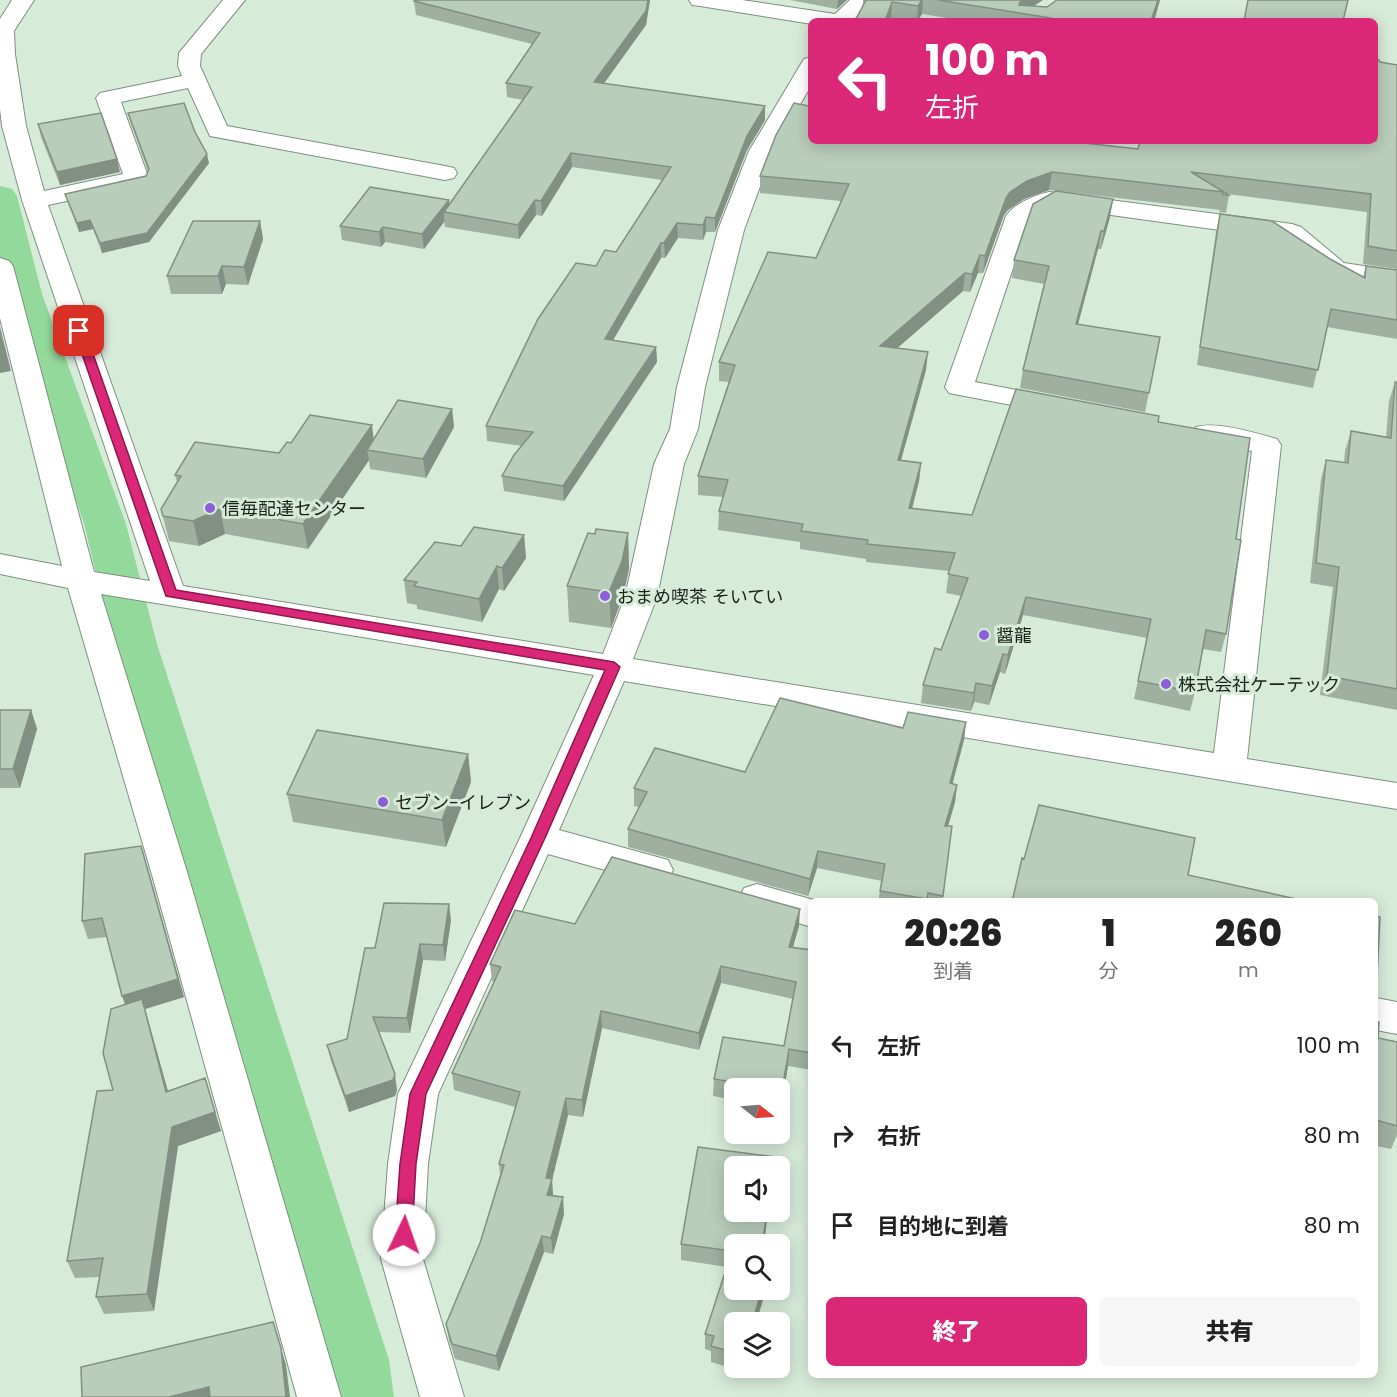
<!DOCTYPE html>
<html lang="ja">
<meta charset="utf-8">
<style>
:root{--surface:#fff;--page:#f6f6f6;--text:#222;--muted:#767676;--accent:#db2777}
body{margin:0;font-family:Poppins,"Noto Sans JP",sans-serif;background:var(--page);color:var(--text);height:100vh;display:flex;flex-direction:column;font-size:22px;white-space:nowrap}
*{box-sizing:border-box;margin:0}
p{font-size:20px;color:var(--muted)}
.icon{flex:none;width:33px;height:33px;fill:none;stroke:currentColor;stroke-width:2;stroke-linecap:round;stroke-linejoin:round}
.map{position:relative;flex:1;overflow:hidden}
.side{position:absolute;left:808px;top:898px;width:570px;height:480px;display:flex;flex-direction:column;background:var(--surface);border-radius:9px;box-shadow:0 3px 15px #0003}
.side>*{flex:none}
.guide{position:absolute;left:808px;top:18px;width:570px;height:126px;border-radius:9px;box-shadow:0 3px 15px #0003;background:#db2777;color:#fff;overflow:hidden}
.needle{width:39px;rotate:107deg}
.buttons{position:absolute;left:724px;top:1078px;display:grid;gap:12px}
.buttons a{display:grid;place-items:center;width:66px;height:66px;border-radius:9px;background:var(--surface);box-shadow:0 3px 15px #0003;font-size:30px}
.pin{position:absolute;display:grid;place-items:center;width:51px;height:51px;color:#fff;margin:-26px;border-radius:12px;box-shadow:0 3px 9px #0006}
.me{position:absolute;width:66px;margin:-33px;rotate:3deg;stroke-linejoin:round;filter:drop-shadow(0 0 4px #0008)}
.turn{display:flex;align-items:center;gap:21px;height:126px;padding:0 18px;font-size:27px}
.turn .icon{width:78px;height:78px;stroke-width:2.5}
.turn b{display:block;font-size:42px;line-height:51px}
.eta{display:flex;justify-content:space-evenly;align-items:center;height:102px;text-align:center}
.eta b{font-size:36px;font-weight:800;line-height:42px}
.cta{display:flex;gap:12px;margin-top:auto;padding:12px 18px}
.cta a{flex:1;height:69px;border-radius:9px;background:var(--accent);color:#fff;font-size:24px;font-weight:800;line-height:69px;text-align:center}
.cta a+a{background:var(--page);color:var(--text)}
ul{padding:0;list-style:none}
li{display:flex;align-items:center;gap:18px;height:90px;padding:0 18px}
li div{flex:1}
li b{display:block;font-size:22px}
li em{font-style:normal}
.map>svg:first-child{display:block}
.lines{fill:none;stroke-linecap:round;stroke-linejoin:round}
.canal{fill:#93d99b;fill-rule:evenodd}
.minor-casing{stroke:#7e907f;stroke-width:2}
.minor{fill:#fff;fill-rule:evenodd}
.wall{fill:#9fb0a1}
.shaded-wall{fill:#829083}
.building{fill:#b9cdbb;stroke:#829083;stroke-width:1.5}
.route{fill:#db2777;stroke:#8e194d;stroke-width:1.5}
.poi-dot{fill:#8c5fd9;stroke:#d7ebd9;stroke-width:2}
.labels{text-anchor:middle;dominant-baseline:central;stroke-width:6;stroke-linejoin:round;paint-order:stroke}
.poi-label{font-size:18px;fill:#19211a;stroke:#d7ebd9;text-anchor:start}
</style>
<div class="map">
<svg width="1397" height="1397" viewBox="0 0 1397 1397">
<rect width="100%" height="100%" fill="#d7ebd9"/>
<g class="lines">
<!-- canal -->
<path class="canal" d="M0,186L12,189L17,196L42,294L126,524L157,644L389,1360L394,1397H334L329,1360L113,644L84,524L6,294L0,268Z"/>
<defs>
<path id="minor" d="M12,0H34L14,31L15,54L26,126L44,191L123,174L96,98L100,93L182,76L178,66L179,53L223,0H245L201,54L200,66L227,126L445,166L454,168L457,173L454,178L445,180L210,136L188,88L121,102L149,179L146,184L48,205L183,586L603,654L625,597L654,464L670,429L677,387L718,230L749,151L801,64L804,59L812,57V84L773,151L744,230L705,387L698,429L684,464L657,597L633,659L1214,753L1252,451L1196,439L1192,433L1196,427C1217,421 1255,433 1277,439L1281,445L1247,759L1397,783V809L624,681L559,830L668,860L673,870L668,880L655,884L548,854L438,1094L428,1164L423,1259L464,1397H420L381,1259L388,1164L398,1094L520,838L594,675L101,594L188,875L341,1397H297L152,875L68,588L0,574V554L62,566L0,318V258L9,261L13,266L94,572L150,581L22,200L2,126L0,109V19Z
M689,0H742L835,14L850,0H873L852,21H812V24L700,6L692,5Z
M1049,192L1292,224L1301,227L1344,263L1397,271V287L1327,275L1284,239L1053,207L1029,220L975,382L1068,400L1072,406L1068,412L1058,414L949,393L945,387L1006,216C1014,204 1035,195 1049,192Z
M757,884L821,902H812V927L744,908L739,898L744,888Z
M1376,998L1397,1002V1034L1376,1030Z"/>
</defs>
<!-- minor casing -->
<use href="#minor" class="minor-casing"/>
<!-- minor -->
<use href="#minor" class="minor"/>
</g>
<!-- wall -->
<path class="wall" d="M415,0H650L646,25L604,83L765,120L747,150L715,232H706L703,240L678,238L665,258H661L613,340L656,347L657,362L564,501L504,491L502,476L522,446L487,441L486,426L596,266L616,252L662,180L572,167L542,216L536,215L519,239L445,227L444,222L424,249L385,242L381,247L342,240L340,226L449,204L523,100L507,97L506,83L532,44L416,15L414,1Z
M790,0H847L837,9Z
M863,0H1043L1034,6L1047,7L1160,0L1154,21H966L922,14L918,21H908L891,18L890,21H855L863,5Z
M1380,62L1397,65V269L1363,264L1367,212L1227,194L1229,195L1226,213L1219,212L1220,210L1049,190L1024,199L1008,210L1004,215L983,273H978L970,292L963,291L897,348L926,370L901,460L921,463L919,481L912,509L972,515L1158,422L1236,539L1226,634L1221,652L1203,649L1195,692L1190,711L1134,699L1147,638L1023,615L1005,674L1000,672L989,705L974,702L971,711L921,703L923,685L941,650L961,596L946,593L949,571L866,562V559L800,549V542L718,530L719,511L723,497L698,495V476L729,382L719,381V362L816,258L841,201L760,193V176L809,106L812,141L1138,149Z
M128,113L195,132L209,163L149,242L102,253L93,229L79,232L68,203L65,194L146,176L148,171L130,121Z
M38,124L120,172L60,185L41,137Z
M1220,214L1330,259L1363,277L1366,266L1397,270V339L1327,327L1313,388L1197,365L1216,232Z
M1110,217L1101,249H1098L1078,324L1160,337L1145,412L1020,388L1023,370L1044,284L1012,278L1014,260Z
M260,221L263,239L248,285L226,284L222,294H171L167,276Z
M1395,382H1397V710L1320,695L1333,587L1310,583L1321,479L1326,460L1344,463L1345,451L1351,431L1386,437L1389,401Z
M452,409L454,427L426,478L370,469L369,460L308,549L225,534L199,546L169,541L161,509L177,482L175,475L279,453L291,443L374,439Z
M628,533L629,569L623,596L611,628L569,622L567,586L595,534Z
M524,535L526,558L504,591L499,589L482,622L417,609V605L407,603L404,580L461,546Z
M0,710H31L37,729L20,788H0Z
M966,722L964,740L952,784L957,785L955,802L948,826H952L942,902H878L882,881L817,868L808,896L628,847V829L639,807L634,806V788L745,772L903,728Z
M468,754L471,782L446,847L293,822L287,794Z
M147,865L184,997L145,1009L168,1091L221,1131L178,1146L154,1311L104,1314L96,1297L100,1277L75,1278L67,1261L113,1090L125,1004L107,937L88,939L82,921Z
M451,920L445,961L423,960L410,1033L379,1032L397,1090L395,1096L349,1112L331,1061L327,1045L347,1039L375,948Z
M575,924L799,926L793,947L812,950V1070L788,1066L781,1107H780V1089H735V1100L713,1096L714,1079L784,1046L793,999L721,983L699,1050L602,1028L583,1117L568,1115L552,1180L553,1196L564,1214L553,1254L544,1252L499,1371L455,1359L449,1340L446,1324L480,1243L500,1175L499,1164L515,1107L454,1090L452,1073L495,982L492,981L490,964Z
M1376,1021L1378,1038L1397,1042V1135L1391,1149L1376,1146Z
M775,1157L735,1290H766L756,1323H735V1368H743L742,1371L711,1362V1351L705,1349V1334L727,1267L681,1260V1244Z"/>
<!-- shaded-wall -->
<path class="shaded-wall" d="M648,0H650L646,25L595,96L594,82Z
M838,0H847L837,9Z
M922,0H923L922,14L917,21L918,6Z
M1021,0H1043L1022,13L1019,5Z
M1158,0H1160L1154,21H1151Z
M892,2L891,18L890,21H885Z
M765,106V120L747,150L715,232V218L747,136Z
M571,153L572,167L542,216L541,201Z
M207,154L209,163L149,242L102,253L100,243Z
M117,159L120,172L60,185L57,172Z
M1052,172L1049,190L1024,199L1008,210L1004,215L983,273L985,256L1006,198L1010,192L1027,181Z
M1113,199L1110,217L1101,249L1104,231Z
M449,200L450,213L444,212V222L424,249L422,234Z
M535,200L536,215L519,239L518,225Z
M706,217V232L703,240V225Z
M90,220L93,229L79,232L77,223Z
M260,221L263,239L248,285L244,267Z
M677,223L678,238L665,258L664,243Z
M383,227L385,242L381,247L379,232Z
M1101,231L1098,249L1073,343L1076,324Z
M661,243V258L605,354V339Z
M980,255L978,273L970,292L972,274Z
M222,266L226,284L222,294L218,276Z
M965,273L963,291L879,364L880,346Z
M0,327L11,371L0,373Z
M656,347L657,362L564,501L563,486Z
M928,352L926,370L896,478L898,460Z
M452,409L454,427L426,478L423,459Z
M372,425L375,450H367L369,460L308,549L303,524Z
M921,463L919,481L907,527L909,508Z
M220,509L225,534L199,546L193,521Z
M628,533L629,569L623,596L611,628L609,592Z
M524,535L526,558L504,591L502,568Z
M497,566L499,589L482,622L479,599Z
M1026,597L1023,615L1005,674L1008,655Z
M1003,654L1000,672L989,705L992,686Z
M976,683L974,702L971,711L974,693Z
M31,710L37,729L20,788L13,769Z
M966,722L964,740L948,801L950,783Z
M468,754L471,782L446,847L442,820Z
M957,785L955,802L943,843L945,826Z
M141,846L184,997L145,1009L173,1110L129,1015L122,996Z
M818,851L817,868L808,896L810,879Z
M449,904L451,920L445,961L443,945Z
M800,909L799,926L788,964L789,947Z
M420,944L423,960L410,1033L407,1018Z
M721,966V983L699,1050V1033Z
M601,1011L602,1028L583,1117L582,1100Z
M789,1049L788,1066L781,1107L782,1090Z
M395,1074L397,1090L395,1096L349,1112L345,1096Z
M205,1078L221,1131L178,1146L154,1311L147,1294L172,1127Z
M566,1098L568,1115L552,1180L553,1195L548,1211L546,1178Z
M563,1197L564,1214L553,1254L551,1238Z
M767,1212H768L764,1245H762Z
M542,1236L544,1252L499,1371L496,1356Z
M762,1290H766L756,1323H752Z
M273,1322L286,1365L290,1397H286Z
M209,1387L213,1397H169Z"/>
<!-- building -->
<path class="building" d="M415,0H648L646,11L594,82L765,106L747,136L715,218L706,217L703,225L677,223L664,243H661L605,339L656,347L563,486L502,476L514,455L533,432L486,426L538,319L576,263L596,266L605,250L616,252L671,167L571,153L541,201L535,200L518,225L444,212L532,87L506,83L540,33L414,1Z
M866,0H922L918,6L892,2L885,21H855Z
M938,0H1021L1019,5L1047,7L1057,0H1158L1151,21H1049L1051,18Z
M1248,0H1348L1343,21H1244Z
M1376,58L1378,59L1380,62L1397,65V251L1368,246L1371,194L1191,172L1229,195H1223V192L1052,172L1027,181L1010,192L1006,198L985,256L980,255L972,274L965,273L880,346L928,352L898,460L921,463L909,508L972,515L1016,389L1159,416L1158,422L1250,438L1236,539L1241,540L1226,634L1206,630L1195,692L1138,681L1151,619L1026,597L1008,655L1003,654L992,686L976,683L974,693L923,685L935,648L941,650L968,578L948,574L955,553L867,544L868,540L801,531L803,524L719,511L728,480L698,476L735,365L719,362L768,252L816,258L849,184L760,176L776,135L794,103L809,106L812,101V141H1066L1138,149L1140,141H1376Z
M184,103L195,132L207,154L147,233L100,243L90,220L77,223L65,194L146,176L149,169L128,113Z
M101,113L117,159L57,172L38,124Z
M370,187L449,200L422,234L383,227L379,232L340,226Z
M1056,191L1113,199L1104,231H1101L1076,324L1160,337L1149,393L1023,370L1049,266L1014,260L1033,204Z
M1220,214L1272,221L1330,259L1365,278L1366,266L1397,270V320L1331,309L1318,370L1200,347Z
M193,221H260L244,267L222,266L218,276H167Z
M1395,382H1397V689L1327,676L1339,567L1316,563L1326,460L1348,463L1351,431L1391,438Z
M398,400L452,409L423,459L367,450Z
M310,415L372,425L303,524L220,509L193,521L163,516L161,509L181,476L175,475L195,442L279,453L287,442L291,443Z
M474,527L524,535L502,568L497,566L479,599L414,586L417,582L404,580L435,542L461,546Z
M596,529L628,533L622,561L609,592L567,586L588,533L595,534Z
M780,698L903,728L908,712L966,722L950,783L957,785L945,826H952L943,896L928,893L927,899L880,891L885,864L818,851L810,879L628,829L647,792L634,788L655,748L745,772Z
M0,710H31L13,769H0Z
M317,730L468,754L442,820L287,794Z
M1039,805L1195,838L1188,875L1310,902H1012L1022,858L1024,859Z
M141,846L178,979L122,996L102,918L82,921L85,854Z
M612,857L800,909L789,947L812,950V1053L789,1049L782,1090H780V1089H774L714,1079L723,1037L784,1046L796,982L721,966L699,1033L601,1011L582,1100L566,1098L546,1178L552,1179L547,1195L563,1197L551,1238L542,1236L496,1356L452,1344L446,1324L480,1243L504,1165L499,1164L520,1092L452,1073L501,967L490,964L515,910L575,924Z
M384,903L449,904L443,945L420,944L407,1018L373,1017L395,1074L393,1080L345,1096L327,1045L347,1039L365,948H375Z
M1376,916L1380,917L1376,999Z
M142,999L166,1092L205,1078L215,1112L172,1127L147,1294L96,1297L103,1258L67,1261L97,1091L113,1090L103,1053L111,1009Z
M1376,1021L1379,1022L1378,1038L1397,1042V1126L1376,1120Z
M698,1147L775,1157L773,1167H735V1212H767L762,1245H735V1290H762L752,1323H735V1353L711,1346L714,1336L705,1334L732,1251L681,1244Z
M273,1322L281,1348L286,1397H210L209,1387L169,1397H82L81,1367Z"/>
<!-- route -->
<path class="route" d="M79,328L85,331L176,590L614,662L620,667L545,838L426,1094L416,1164L412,1235L410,1241L404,1243L398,1241L395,1235L400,1164L410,1094L531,838L605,670L166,596L74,331Z"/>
<!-- markers -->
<g class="poi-dot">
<circle cx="210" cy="508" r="6"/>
<circle cx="605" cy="596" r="6"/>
<circle cx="984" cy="635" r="6"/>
<circle cx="1166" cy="684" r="6"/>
<circle cx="383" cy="802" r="6"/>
</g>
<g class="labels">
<!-- poi labels -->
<g class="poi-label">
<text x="222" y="508">信毎配達センター</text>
<text x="617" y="596">おまめ喫茶 そいてい</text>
<text x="996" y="635">醤龍</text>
<text x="1178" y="684">株式会社ケーテック</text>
<text x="395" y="802">セブン-イレブン</text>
</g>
</g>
</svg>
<div class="buttons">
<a><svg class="needle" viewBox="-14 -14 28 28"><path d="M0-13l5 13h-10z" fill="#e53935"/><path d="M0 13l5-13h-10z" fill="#767676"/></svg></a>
<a><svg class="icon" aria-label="sound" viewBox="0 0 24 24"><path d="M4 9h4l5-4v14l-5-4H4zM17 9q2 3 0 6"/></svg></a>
<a><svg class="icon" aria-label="search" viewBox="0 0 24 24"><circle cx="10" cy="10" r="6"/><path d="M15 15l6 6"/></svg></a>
<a><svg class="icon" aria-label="layers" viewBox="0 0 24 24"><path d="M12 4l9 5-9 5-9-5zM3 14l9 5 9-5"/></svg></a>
</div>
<div class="pin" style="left:79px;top:331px;background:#d93025"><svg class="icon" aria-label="arrive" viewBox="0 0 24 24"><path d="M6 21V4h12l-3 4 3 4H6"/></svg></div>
<svg class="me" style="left:404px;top:1235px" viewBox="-20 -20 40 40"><circle r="19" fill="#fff"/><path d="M0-13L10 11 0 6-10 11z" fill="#db2777"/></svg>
<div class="guide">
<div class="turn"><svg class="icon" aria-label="left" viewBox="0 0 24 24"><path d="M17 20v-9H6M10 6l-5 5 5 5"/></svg><div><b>100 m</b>左折</div></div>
</div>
<section class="side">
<div class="eta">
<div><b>20:26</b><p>到着</p></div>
<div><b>1</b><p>分</p></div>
<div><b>260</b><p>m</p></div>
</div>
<ul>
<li><svg class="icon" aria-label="left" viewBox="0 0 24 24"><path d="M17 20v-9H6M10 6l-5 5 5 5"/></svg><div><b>左折</b></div><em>100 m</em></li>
<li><svg class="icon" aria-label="right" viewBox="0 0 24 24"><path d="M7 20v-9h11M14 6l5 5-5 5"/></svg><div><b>右折</b></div><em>80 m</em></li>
<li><svg class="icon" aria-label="arrive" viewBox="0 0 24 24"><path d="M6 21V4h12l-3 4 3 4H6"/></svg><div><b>目的地に到着</b></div><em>80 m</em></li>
</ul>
<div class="cta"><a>終了</a><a>共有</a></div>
</section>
</div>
